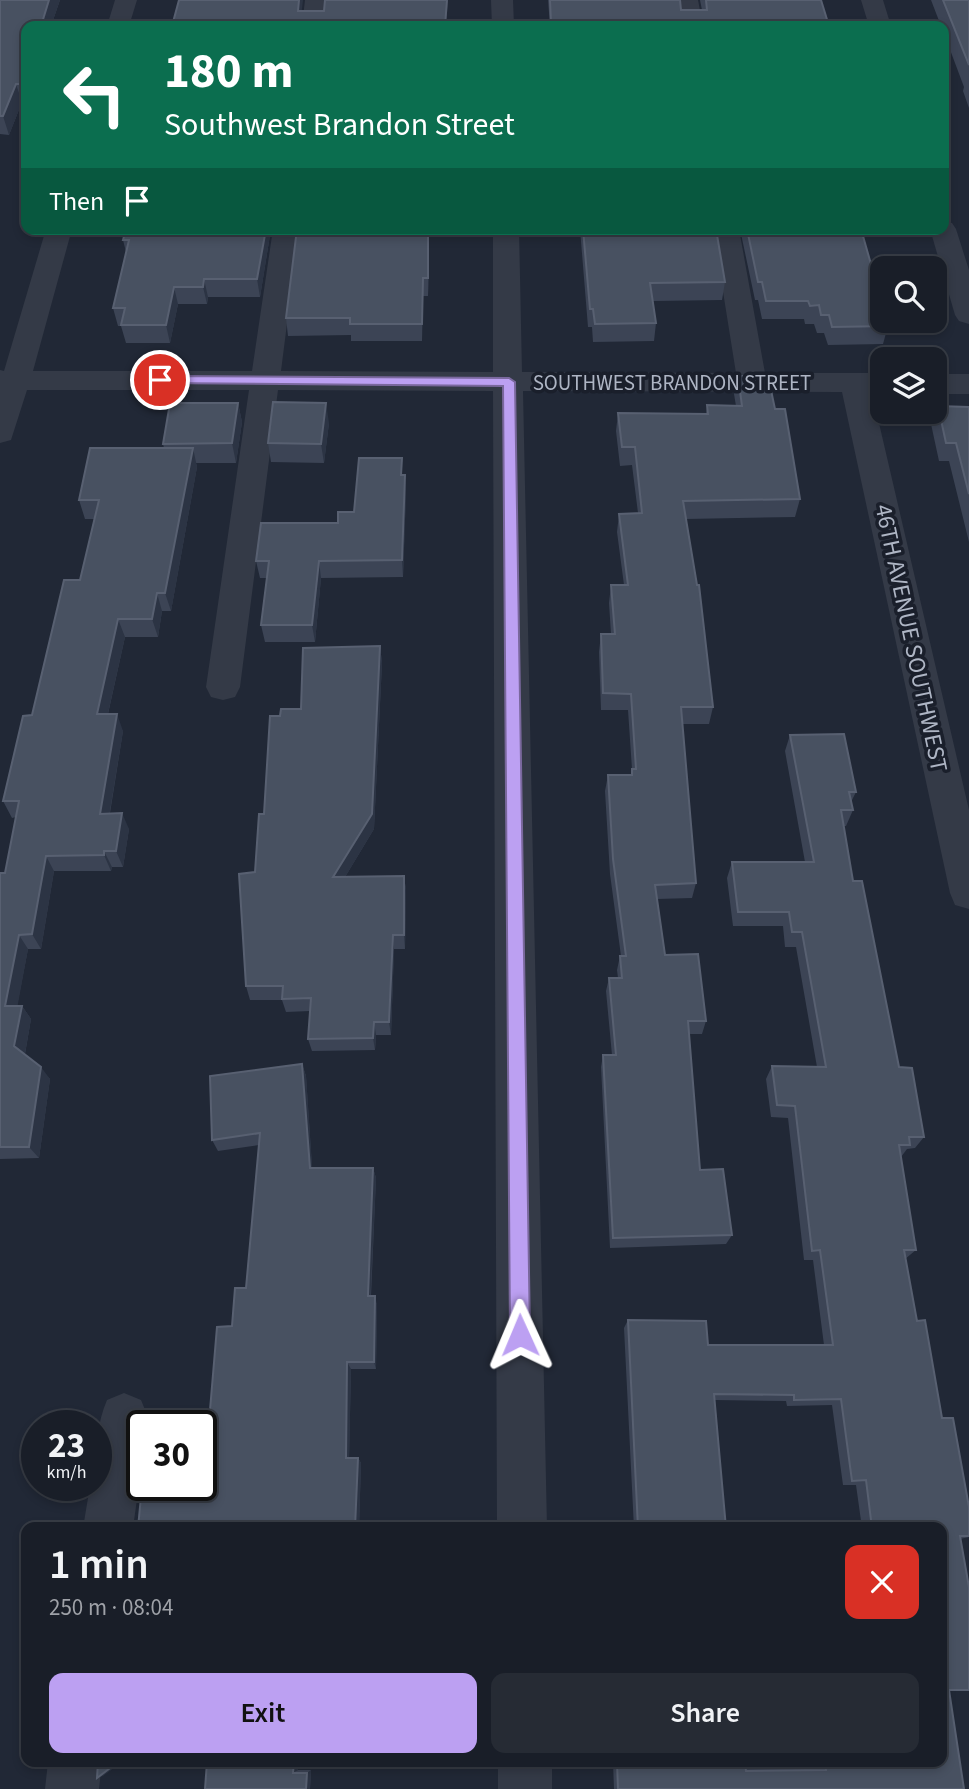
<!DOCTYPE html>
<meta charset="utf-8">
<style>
:root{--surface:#191e28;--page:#262b34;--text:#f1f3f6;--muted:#9fa2a8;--line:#373c45;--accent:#bca0f2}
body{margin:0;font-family:"Source Sans 3",sans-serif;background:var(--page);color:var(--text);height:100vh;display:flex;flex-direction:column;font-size:26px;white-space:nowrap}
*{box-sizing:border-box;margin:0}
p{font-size:23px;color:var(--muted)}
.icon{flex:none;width:38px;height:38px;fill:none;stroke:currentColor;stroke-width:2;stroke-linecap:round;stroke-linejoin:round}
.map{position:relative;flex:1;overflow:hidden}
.drawer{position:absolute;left:21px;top:1522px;width:926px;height:245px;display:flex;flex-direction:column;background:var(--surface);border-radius:14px;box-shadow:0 4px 10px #0003,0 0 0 2px var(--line)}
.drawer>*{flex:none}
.hud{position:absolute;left:21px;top:21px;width:928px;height:214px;border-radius:14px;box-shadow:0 4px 10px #0003,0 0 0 2px var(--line);background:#0b6e4f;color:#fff;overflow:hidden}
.buttons{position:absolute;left:870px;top:256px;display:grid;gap:14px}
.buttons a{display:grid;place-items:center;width:77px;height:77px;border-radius:14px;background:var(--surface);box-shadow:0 4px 10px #0003,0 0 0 2px var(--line);font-size:35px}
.speed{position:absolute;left:21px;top:1410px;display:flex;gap:14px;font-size:35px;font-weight:700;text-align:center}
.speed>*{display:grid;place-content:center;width:91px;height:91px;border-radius:50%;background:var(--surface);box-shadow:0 4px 10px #0003,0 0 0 2px var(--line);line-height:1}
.speed small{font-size:18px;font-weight:400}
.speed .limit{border:4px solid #111;border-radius:10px;background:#fff;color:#111}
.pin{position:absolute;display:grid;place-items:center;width:60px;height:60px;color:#fff;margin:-30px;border:4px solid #fff;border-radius:50%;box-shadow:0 2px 7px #0007}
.me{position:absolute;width:77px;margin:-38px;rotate:359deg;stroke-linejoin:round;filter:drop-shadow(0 0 5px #0008)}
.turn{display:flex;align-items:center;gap:24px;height:147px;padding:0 28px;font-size:32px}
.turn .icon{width:91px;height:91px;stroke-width:2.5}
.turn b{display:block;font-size:49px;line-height:60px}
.then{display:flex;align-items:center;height:66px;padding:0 28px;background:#0003;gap:14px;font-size:26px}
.round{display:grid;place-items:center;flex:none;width:74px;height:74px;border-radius:14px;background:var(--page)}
.overview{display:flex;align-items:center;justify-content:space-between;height:119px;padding:0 28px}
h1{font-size:42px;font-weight:600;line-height:52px}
.button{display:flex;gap:14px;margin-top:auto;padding:14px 28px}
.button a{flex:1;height:80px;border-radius:14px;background:var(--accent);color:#111;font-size:28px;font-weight:600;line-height:80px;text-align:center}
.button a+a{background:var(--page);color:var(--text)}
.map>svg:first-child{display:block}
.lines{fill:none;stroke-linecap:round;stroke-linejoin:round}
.minor{fill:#343a47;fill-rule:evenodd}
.wall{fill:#3c4455}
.shaded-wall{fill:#2c3444}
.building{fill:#485161;stroke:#586071;stroke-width:2}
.route{fill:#bca0f2;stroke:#7a689d;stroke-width:2}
.labels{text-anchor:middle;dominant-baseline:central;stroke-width:7;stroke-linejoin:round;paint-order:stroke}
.far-street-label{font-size:21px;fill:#aeb5c4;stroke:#1a1f2b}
.street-label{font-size:24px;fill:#aeb5c4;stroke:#1a1f2b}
</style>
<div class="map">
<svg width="969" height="1789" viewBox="0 0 969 1789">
<rect width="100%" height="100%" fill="#212836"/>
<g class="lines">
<!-- minor -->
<path class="minor" d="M115,0H137L129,26H107Z
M305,0H327L324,26H302Z
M491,0H513L514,26H492Z
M676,0H698L703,26H681Z
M861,0H883L891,26H869Z
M943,221L952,223L956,229L969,270V324L959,321L955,315L930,229H943Z
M46,229H72L33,371H252L273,229H299L281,371L493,372V229H519L522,372L736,373L713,229H739L765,373H882V393H872L969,810V909L955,905L950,893L842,392L523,391L547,1528H497L493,391L278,390L240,687L235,697L223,700L211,697L206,687L249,390H27L11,440L0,443V370L4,371Z
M934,374H969V394H934Z
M124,1393L141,1400L148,1417L147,1426H142V1463L133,1528H83L90,1486H96C96,1456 95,1428 107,1400Z
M48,1762H102L99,1789H45Z
M498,1762H552V1789H498Z"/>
</g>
<!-- wall -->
<path class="wall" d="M0,0H60L51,26H26V102H22L9,135L0,134Z
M548,0H680L681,10H702L700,0H821L829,26H550Z
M931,0H969V108L963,91L964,87L943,31V26H941Z
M126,229H271L260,297H208L207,304H178L170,343H126L121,326H118L113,308L126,252L123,240Z
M580,229H716L725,282L722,300L653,301L656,323L654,341L593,342L592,327H588Z
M740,229H861L888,326L883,344L828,345L824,333H817L814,324H805L804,319H762L758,300H755Z
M429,266L428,296H423L422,341H351V335L288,336L286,318Z
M738,376L775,409L800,499L795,517L686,519L713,707L709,724H682L696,883L692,898L657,899L665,955L706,1021L702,1034H689L700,1170L732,1235L726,1244L610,1248L601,1067L603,1055H612L606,991L609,978H618L617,970L620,956H621L610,874L605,791L608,775H631L632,769L628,710H601L599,652L601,634H611L609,603L611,585H624L617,532L619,514L638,513L632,465L620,466L616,431L618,413L706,414L707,405L736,406L734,394Z
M238,403L242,422L236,463H196L197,467L171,611H162L158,637H125L108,714L123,731L110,813L129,829L123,867H112L111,871H54L41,949H28L17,1006H22L31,1019L25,1054L50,1079L39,1158L0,1159V873H5L16,817L12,818L3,801L80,580L94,519H85L79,500L164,448L163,444Z
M938,406L969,407V542L949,461H939L931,424Z
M329,423L324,463L271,462L268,443Z
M403,475L406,492L403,577L321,578L315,642H265L261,625L267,578H260L256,561L338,523L354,512Z
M380,646L382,663L374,829L345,877L404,876L406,890L405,949H394L391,1035H376L375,1050L312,1051L308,1039L310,1011L286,1012L282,1000H250L246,986L255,872L280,716L301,709Z
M790,735L856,792L851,802L853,810L846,826H843L853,881L899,1067L924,1137L915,1148L907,1149L901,1157L916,1250L905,1259L917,1321L942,1418L969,1507V1537L960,1539L949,1690L964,1789H614L613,1762H745L746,1768L816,1767V1762H942V1528H862L856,1485H843L832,1405L787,1406L786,1401L715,1400L726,1528H634L624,1328L628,1320L708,1345H824L813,1260H804L788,1118L771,1117L766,1079L772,1066L817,1067L796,947H785L783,926H733L727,878L732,862H805L785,751Z
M302,1064L306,1076L312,1168H373L376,1178L371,1296L377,1304L376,1369H351L349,1458H358L361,1463L359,1528H138L209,1422L232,1326L246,1288L259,1145L218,1151L212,1140Z
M298,1770H311L310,1789H205Z"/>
<!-- shaded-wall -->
<path class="shaded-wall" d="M49,0H60L51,26H41Z
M299,0H303L300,26L298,11Z
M447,0H448L446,26H445Z
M26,72V97L22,84Z
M16,84L22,102L9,135L3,116Z
M266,229H271L260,297L257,279Z
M428,229L429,266L428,296Z
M204,279L208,297L207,304L203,287Z
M174,287L178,304L170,343L166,325Z
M238,403L242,422L236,463L232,443Z
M326,403L329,423L324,463L321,444Z
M193,448L197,467L171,611L165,593Z
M405,475L406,492L403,577L402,560Z
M319,561L321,578L315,642L312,625Z
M157,593L162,611L158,637L152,619Z
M118,619L125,637L104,731L97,714Z
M380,646L382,663L374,829L336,892L333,877Z
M117,714L123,731L107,829L100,814Z
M122,813L129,829L123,867L116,851Z
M104,851L112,867L111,871L104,855Z
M46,856L54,871L41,949L32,934Z
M404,876L406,890L405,949L404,935Z
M19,935L28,949L15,1020L5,1006Z
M393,935L394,949L391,1035L389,1022Z
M22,1006L31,1019L24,1059L14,1046Z
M374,1022L376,1035L375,1050L373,1038Z
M302,1064L306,1076L313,1179L310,1168Z
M41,1067L50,1079L39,1158L29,1147Z
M373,1168L376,1178L370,1305L368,1296Z
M375,1296L377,1304L376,1369L374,1362Z
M347,1362L351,1369L349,1463L346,1458Z
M358,1458L361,1463L359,1528H355Z
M118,1762H122L103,1776L97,1778Z
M294,1762H298V1770L293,1773Z
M311,1770L310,1789H306L307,1773Z"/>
<!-- building -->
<path class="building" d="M0,0H49L41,26H26V72L22,84H16L3,116H0Z
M179,0H299L298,11H324L325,0H447L445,26H172Z
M550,0H680L681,10H707L706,0H821L829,26H571V22L551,23Z
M943,0H969V65Z
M126,229H266L257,279H204L203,287H174L166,325H121L125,308H113L129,240H123Z
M297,229H428V278H423L422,324H350V318H286Z
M583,229H716L725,282L650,283L656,323L595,324L593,309H590Z
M747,229H861L882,303V320H887L888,326L832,327L829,315H821L819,305L810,306L808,301H766L762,282H758Z
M738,376H768L775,409H785L800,499L683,501L697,585H699L713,707H681L696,883L655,885L665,955L698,954L706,1021H688L700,1170L723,1169L732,1235L613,1238L603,1055H616L609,978H622L620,956H626L613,859L608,775H632V769H636L631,694L603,693L601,634H615L611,585H628L619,514L642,513L635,447H622L618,413L708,414L707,405L742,406Z
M273,402L326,403L321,444L268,443Z
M170,403H238L232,443L163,444Z
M938,406L969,407V494L956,443H946Z
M90,448H193L165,593H157L152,619H118L97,714H117L100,814L122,813L116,851H104V855L46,856L32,934L19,935L5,1006H22L14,1046L41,1067L29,1147H0V873H5L19,801H3L23,716L32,715L64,580H80L99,500H79Z
M359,458H402L401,475H405L402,560L319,561L312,625H261L269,561H256L261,523H338V512H354Z
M380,646L372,814L333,877L404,876V935H393L389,1022H374L373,1038L308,1039L311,998L282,999L283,986H246L239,874L255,872L259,814H264L270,716H280L281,709H301L303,648Z
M844,734L856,792H849L853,810H841L853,881H862L899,1067L912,1068L924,1137H909L910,1145H899L916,1250H904L917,1321L925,1320L942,1418H953L969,1507V1536H960L969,1587V1690H949L964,1789H618L617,1762H745L746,1771L826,1770L825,1762H942V1528H872L866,1480L852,1481L841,1399L794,1400V1395L714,1394L726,1528H638L628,1320L706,1321L708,1345H833L820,1250L812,1251L795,1106L777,1105L772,1066L826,1067L802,932H792L789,912H738L732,862H814L790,735Z
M302,1064L310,1168H373L368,1296H375L374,1362H347L346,1458H358L355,1528H138L142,1486H201V1426H148V1423L209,1422L217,1327L232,1326L235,1288H246L260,1133L212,1140L210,1076Z
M98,1762H118L97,1778Z
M207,1762H294L293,1773H307L306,1789H205Z"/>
<!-- route -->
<path class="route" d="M160,376L509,378L515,382L530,1335L527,1342L520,1344L513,1342L510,1335L503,386L156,383V377Z"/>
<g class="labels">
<!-- far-street labels -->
<g class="far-street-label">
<text x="672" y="383">SOUTHWEST BRANDON STREET</text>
</g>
<!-- street labels -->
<g class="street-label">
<text transform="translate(911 638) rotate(78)">46TH AVENUE SOUTHWEST</text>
</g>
</g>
</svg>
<div class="buttons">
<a><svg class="icon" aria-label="search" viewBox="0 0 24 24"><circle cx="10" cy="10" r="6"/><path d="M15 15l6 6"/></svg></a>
<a><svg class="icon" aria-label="layers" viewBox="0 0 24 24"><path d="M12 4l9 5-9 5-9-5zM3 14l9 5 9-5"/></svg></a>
</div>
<div class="speed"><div>23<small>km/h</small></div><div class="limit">30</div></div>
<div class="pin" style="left:160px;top:380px;background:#d93025"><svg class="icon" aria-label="arrive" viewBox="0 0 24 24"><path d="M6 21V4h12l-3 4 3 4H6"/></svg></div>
<svg class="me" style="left:520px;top:1335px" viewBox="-20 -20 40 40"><path d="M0-17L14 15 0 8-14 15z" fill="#bca0f2" stroke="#fff" stroke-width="4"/></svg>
<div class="hud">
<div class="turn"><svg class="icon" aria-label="left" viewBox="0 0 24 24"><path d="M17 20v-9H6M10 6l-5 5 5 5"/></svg><div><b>180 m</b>Southwest Brandon Street</div></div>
<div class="then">Then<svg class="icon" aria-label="arrive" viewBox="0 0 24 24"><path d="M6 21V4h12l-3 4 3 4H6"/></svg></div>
</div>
<section class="drawer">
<div class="overview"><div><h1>1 min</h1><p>250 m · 08:04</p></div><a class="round" style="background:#d93025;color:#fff"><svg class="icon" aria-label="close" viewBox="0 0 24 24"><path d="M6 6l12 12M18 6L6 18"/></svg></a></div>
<div class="button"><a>Exit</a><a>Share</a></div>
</section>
</div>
